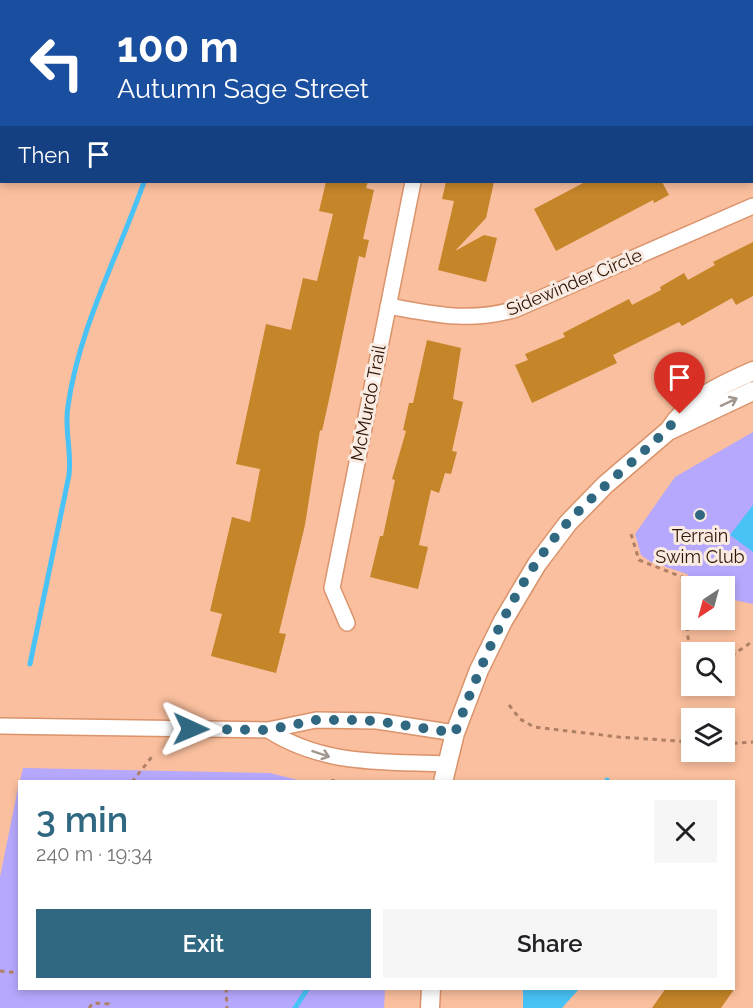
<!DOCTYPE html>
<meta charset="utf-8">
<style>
:root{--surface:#fff;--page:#f6f6f6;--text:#202124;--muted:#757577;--accent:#306882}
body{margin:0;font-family:Raleway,sans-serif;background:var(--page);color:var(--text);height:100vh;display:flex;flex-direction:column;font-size:22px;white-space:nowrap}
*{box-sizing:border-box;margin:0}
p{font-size:20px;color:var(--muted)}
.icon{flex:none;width:33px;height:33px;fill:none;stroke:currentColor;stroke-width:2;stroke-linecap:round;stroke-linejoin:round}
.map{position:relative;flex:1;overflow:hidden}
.panel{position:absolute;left:18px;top:780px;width:717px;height:210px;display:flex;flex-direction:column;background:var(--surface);border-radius:0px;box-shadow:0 3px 9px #0003}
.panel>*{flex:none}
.top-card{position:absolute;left:0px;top:0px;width:753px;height:183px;box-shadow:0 3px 9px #0003;background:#1a4fa0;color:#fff;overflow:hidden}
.needle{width:39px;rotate:216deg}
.fabs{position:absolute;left:681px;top:576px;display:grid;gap:12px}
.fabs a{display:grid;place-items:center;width:54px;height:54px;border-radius:0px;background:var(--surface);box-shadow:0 3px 9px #0003;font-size:30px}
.pin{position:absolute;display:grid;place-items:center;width:51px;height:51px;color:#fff;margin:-62px -26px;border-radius:50% 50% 50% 0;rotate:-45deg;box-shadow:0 0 6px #0007}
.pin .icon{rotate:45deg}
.me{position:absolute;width:66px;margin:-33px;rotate:91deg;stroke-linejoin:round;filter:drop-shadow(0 0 4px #0008)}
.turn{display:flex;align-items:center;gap:21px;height:126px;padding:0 18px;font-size:27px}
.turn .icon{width:78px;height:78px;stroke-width:2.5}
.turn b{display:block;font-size:42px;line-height:51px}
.then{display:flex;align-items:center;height:57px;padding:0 18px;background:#0003;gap:12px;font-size:22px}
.round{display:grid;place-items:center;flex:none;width:63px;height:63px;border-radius:0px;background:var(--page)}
.overview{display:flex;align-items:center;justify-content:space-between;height:102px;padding:0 18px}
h1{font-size:36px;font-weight:600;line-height:45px;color:var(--accent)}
.cta{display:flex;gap:12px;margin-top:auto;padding:12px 18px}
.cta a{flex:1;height:69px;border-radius:0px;background:var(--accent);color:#fff;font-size:24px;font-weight:600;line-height:69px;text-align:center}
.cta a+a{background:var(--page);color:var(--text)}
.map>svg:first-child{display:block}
.green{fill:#b6a8fd}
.water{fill:#49c2f6}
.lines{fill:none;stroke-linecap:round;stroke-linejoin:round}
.stream{stroke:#49c2f6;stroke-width:5}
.building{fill:#c58529}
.minor-casing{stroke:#da936b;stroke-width:18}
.tertiary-casing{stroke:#da936b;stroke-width:21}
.path{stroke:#b08066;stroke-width:3;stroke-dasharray:4.5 4.5;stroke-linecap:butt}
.minor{stroke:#fff;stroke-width:15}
.tertiary{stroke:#fff;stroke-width:18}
.oneway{stroke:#a2968f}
.route{stroke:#306882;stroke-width:10;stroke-dasharray:0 18}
.poi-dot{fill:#306882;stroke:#faebe2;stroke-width:2}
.labels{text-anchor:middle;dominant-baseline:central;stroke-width:6;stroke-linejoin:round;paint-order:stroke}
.street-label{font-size:18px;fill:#311606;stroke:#faebe2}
.poi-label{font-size:18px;fill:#311606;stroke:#faebe2}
</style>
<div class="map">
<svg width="753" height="1008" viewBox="0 0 753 1008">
<rect width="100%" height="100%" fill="#fabf9e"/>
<!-- green -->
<path class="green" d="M0,0H395L2,2L0,29Z
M753,432V604L734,600L725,603L724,586H695L687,574L651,562L641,555L635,534L675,477Z
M23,768L270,773L302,781H20Z
M19,783L20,988L385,989L384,1008H0V877Z"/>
<!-- water -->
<path class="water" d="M753,505V552L730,535Z
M523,989V988L579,989L562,1008H523Z"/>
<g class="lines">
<!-- stream -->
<path class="stream" d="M30,664L69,475C72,452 64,429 68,406C79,328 118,256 144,182
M606,782L607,780
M295,1008L308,988"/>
</g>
<!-- building -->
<path class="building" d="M326,182H368L366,188L374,190L363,239L369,240L365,258L359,256L330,395L322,431L320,430L305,525L279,633L286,634L276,673L211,656L222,614L210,611L232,517L250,522L260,469L236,464L266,324L291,330L303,278L317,281L333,214L319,211Z
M446,182H494L486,218L455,251L484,235L497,238L486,282L438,270L454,201L442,199Z
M585,182H662L669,195L654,203L653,200L556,251L534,209Z
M753,242V296L736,305L732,298L682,326L679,322L613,355L617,363L532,403L515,365L528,360L525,354L565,337L563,333L629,299L632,305L661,290L660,287L684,273L688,280L715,265L713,262Z
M427,340L461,348L453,399L463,402L452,451L457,452L451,474L445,473L439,493L431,490L419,545L428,547L418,589L370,577L380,536H383L395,480L392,479L406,431L403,430L409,403H413Z
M666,988H735L721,1008H652Z"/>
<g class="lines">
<defs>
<path id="minor" d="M658,2L661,0
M388,306C434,314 469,323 516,309L753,206
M347,623L332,588L413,182
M0,726L268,730L316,720L377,721L455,733
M268,730C324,766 382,761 445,764"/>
<path id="tertiary" d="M669,430C688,400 721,385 753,371
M443,782L455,733L479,670L503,621L537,564L568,523L605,485L668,431L753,391
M430,1008L431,988"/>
</defs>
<!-- minor casing -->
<use href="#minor" class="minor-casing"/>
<!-- tertiary casing -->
<use href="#tertiary" class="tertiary-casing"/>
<!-- path -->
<path class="path" d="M304,0L305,2
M631,534L639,560L682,577L692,595
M692,609C687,625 684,639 695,652
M724,661L753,641
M509,705L520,719L534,727L619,737L692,742
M724,744L753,742
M132,782L154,754
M333,782V779
M0,971L20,973
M226,988L227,1008
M89,1008L93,1003L109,1004L110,1008"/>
<!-- minor -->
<use href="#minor" class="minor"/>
<!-- tertiary -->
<use href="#tertiary" class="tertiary"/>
</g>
<!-- one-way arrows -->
<defs><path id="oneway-shaft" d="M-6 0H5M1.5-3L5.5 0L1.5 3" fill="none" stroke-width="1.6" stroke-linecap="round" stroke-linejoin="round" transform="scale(1.5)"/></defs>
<g class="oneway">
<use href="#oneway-shaft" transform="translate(729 402) rotate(-25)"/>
<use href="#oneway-shaft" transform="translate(321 754) rotate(19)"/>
</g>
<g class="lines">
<!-- route -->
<path class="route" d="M191,729L268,730L316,720H357L377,721L455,733C483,659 515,580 569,521C589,500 610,481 632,462C649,446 666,433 680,414"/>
</g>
<!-- markers -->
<circle class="poi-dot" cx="700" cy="515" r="6"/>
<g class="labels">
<!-- street labels -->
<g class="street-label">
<text transform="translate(574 282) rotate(-23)">Sidewinder Circle</text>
<text transform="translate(368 403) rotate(-79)">McMurdo Trail</text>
</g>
<!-- poi labels -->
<g class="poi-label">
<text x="700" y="535">Terrain<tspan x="700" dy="21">Swim Club</tspan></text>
</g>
</g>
</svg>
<div class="fabs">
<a><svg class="needle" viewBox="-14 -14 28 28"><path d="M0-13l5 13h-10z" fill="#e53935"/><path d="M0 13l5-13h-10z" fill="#757577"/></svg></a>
<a><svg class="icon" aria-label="search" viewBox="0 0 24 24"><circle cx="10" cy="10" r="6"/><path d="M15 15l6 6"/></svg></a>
<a><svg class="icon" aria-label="layers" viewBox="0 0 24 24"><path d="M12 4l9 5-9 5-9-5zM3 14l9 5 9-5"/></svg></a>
</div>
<div class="pin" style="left:680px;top:414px;background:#d93025"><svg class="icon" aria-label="arrive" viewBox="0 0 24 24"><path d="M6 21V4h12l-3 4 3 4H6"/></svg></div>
<svg class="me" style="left:191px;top:729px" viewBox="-20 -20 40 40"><path d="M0-17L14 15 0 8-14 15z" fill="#306882" stroke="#fff" stroke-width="4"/></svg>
<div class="top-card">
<div class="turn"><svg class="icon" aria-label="left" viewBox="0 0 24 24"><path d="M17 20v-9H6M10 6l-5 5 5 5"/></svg><div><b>100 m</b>Autumn Sage Street</div></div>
<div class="then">Then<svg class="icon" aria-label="arrive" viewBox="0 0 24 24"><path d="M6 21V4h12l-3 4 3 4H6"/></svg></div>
</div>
<section class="panel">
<div class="overview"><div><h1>3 min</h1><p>240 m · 19:34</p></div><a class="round"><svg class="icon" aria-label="close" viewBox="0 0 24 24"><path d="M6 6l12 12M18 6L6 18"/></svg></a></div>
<div class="cta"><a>Exit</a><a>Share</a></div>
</section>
</div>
